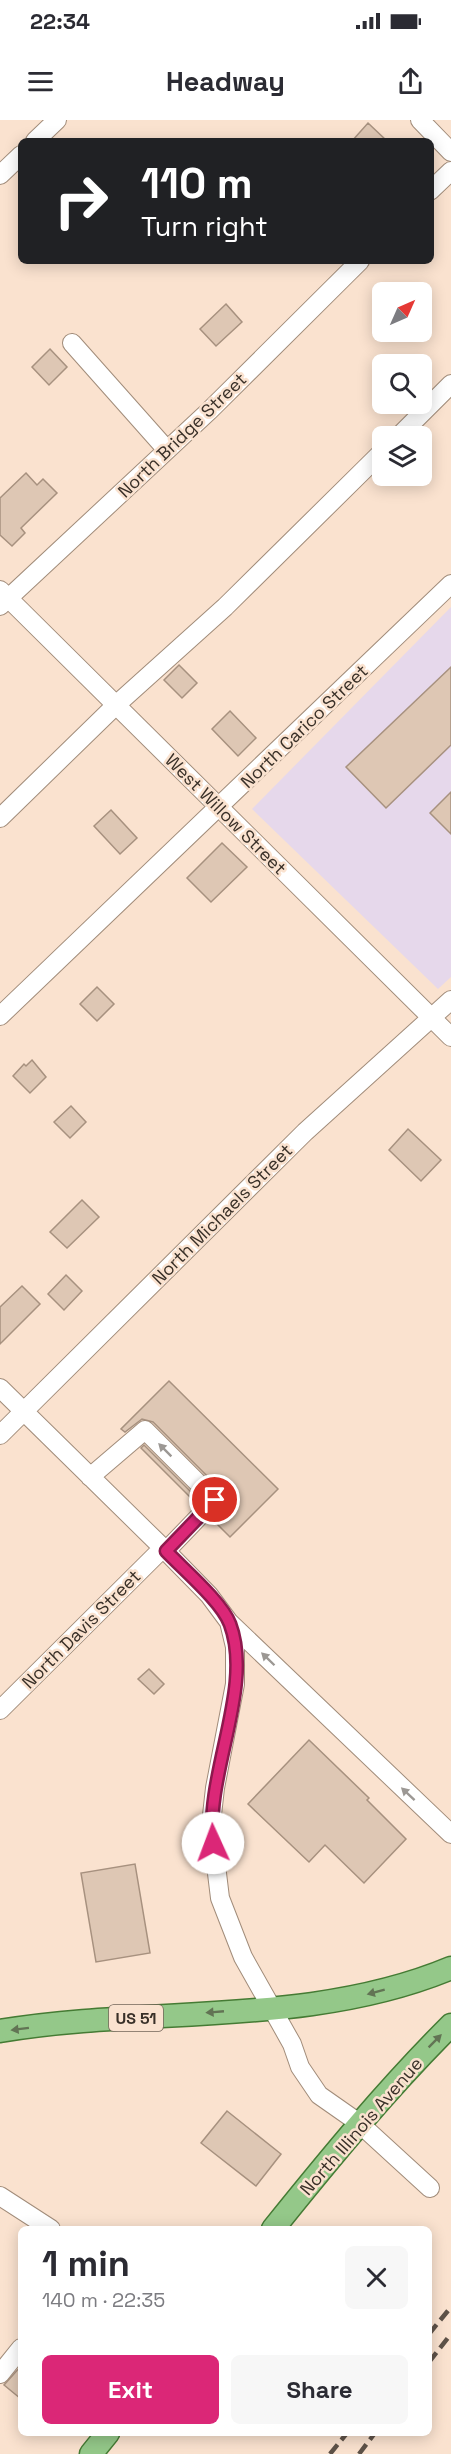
<!DOCTYPE html>
<meta charset="utf-8">
<style>
:root{--surface:#fff;--page:#f7f7f7;--text:#2b2b33;--muted:#7c7c81;--accent:#db2777}
body{margin:0;font-family:"Space Grotesk",sans-serif;background:var(--page);color:var(--text);height:100vh;display:flex;flex-direction:column;font-size:22px;white-space:nowrap}
*{box-sizing:border-box;margin:0}
p{font-size:20px;color:var(--muted)}
.icon{flex:none;width:33px;height:33px;fill:none;stroke:currentColor;stroke-width:2;stroke-linecap:round;stroke-linejoin:round}
.map{position:relative;flex:1;overflow:hidden}
.details{position:absolute;left:18px;top:2106px;width:414px;height:210px;display:flex;flex-direction:column;background:var(--surface);border-radius:9px;box-shadow:0 3px 15px #0003}
.details>*{flex:none}
.hud{position:absolute;left:18px;top:18px;width:416px;height:126px;border-radius:9px;box-shadow:0 3px 15px #0003;background:#202124;color:#fff;overflow:hidden}
.needle{width:39px;rotate:45deg}
.tools{position:absolute;left:372px;top:162px;display:grid;gap:12px}
.tools a{display:grid;place-items:center;width:60px;height:60px;border-radius:9px;background:var(--surface);box-shadow:0 3px 15px #0003;font-size:30px}
.pin{position:absolute;display:grid;place-items:center;width:51px;height:51px;color:#fff;margin:-26px;border:3px solid #fff;border-radius:50%;box-shadow:0 2px 6px #0007}
.me{position:absolute;width:66px;margin:-33px;rotate:358deg;stroke-linejoin:round;filter:drop-shadow(0 0 4px #0008)}
.turn{display:flex;align-items:center;gap:21px;height:126px;padding:0 24px;font-size:27px}
.turn .icon{width:78px;height:78px;stroke-width:2.5}
.turn b{display:block;font-size:42px;line-height:51px}
.round{display:grid;place-items:center;flex:none;width:63px;height:63px;border-radius:9px;background:var(--page)}
.summary{display:flex;align-items:center;justify-content:space-between;height:102px;padding:0 24px}
h1{font-size:36px;font-weight:600;line-height:45px}
.button{display:flex;gap:12px;margin-top:auto;padding:12px 24px}
.button a{flex:1;height:69px;border-radius:9px;background:var(--accent);color:#fff;font-size:24px;font-weight:600;line-height:69px;text-align:center}
.button a+a{background:var(--page);color:var(--text)}
.status{display:flex;justify-content:space-between;align-items:center;height:42px;padding:0 30px;background:var(--surface);direction:ltr}
.status svg{height:16px;fill:currentColor}
header{display:flex;justify-content:space-between;align-items:center;height:78px;padding:0 24px;background:var(--surface);font-size:27px;font-weight:600}
.map>svg:first-child{display:block}
.industrial{fill:#e6d8eb}
.building{fill:#dec7b4;stroke:#a7917f;stroke-width:1.5}
.lines{fill:none;stroke-linecap:round;stroke-linejoin:round}
.minor-casing{stroke:#a18c7a;stroke-width:20}
.major-casing{stroke:#457b34;stroke-width:25}
.minor{stroke:#fff;stroke-width:18}
.major{stroke:#94c889;stroke-width:22}
.rail{stroke:#5e5248;stroke-width:4.5;stroke-dasharray:12 6;stroke-linecap:butt}
.oneway{fill:#9c9894}
.oneway2{fill:#627454}
.route-casing{stroke:#8e194d;stroke-width:15}
.route{stroke:#db2777;stroke-width:10}
.labels{text-anchor:middle;dominant-baseline:central;stroke-width:5;stroke-linejoin:round;paint-order:stroke}
.shield{fill:#fae2cf;stroke:#73655a;stroke-width:1.5}
.shield-label{font-size:16px;font-weight:bold;fill:#393028}
.street-label{font-size:18px;fill:#393028;stroke:#fae2cf}
</style>
<div class="status"><b>22:34</b><svg viewBox="0 0 49 12"><path d="M0 12V9h3v3zM5 12V6h3v6zM10 12V3h3v9zM15 12V0h3v12zM26 1h20v11H26zM47 4h2v5h-2z"/></svg></div>
<header><svg class="icon" aria-label="menu" viewBox="0 0 24 24"><path d="M4 6h16M4 12h16M4 18h16"/></svg>Headway<svg class="icon" aria-label="share" viewBox="0 0 24 24"><path d="M12 15V3M7 8l5-5 5 5M5 13v7h14v-7"/></svg></header>
<div class="map">
<svg width="451" height="2334" viewBox="0 0 451 2334">
<rect width="100%" height="100%" fill="#fae2cf"/>
<!-- industrial -->
<path class="industrial" d="M451,487V857L438,869L252,689Z"/>
<!-- building -->
<path class="building" d="M368,3L387,21H352Z
M226,184L242,202L216,226L200,209Z
M50,229L67,247L49,265L32,247Z
M26,353L37,365L43,359L57,373L21,408L25,413L12,426L0,415V378Z
M179,545L197,563L182,578L164,560Z
M451,547V625L386,688L346,647Z
M230,591L256,618L238,636L212,609Z
M451,672V714L430,693Z
M111,690L137,718L120,734L94,706Z
M222,723L247,747L211,782L187,758Z
M97,867L114,884L97,901L80,884Z
M32,940L46,957L30,973L13,956L24,944L26,946Z
M71,986L86,1002L70,1018L54,1002Z
M408,1009L441,1040L421,1061L389,1030Z
M82,1080L99,1097L67,1128L50,1112Z
M66,1155L82,1171L64,1190L48,1174Z
M22,1166L40,1184L0,1224V1187Z
M169,1261L278,1369L230,1417L212,1399L226,1383L223,1372L153,1302L142,1299L125,1312L121,1309Z
M144,1325L199,1380L196,1383L141,1328Z
M149,1549L164,1564L154,1574L138,1559Z
M309,1620L369,1678L367,1680L406,1719L364,1763L325,1725L309,1742L248,1684Z
M135,1744L150,1833L96,1842L81,1753Z
M227,1991L281,2034L256,2066L201,2023Z
M21,2246V2279L4,2265Z"/>
<g class="lines">
<defs>
<path id="minor" d="M420,0L451,32
M35,21L57,0
M0,55L21,35
M430,71L451,51
M72,223L167,330
M399,316L451,264
M0,470L451,917
M0,486L209,291L360,141
M0,698L116,585L225,487L382,332
M0,896L451,464
M0,1268L163,1428L209,1475L229,1502L235,1527V1564L215,1668L211,1704L220,1778L243,1837L292,1924L300,1947L319,1975L359,2003L430,2068
M0,1315L305,1012L451,880
M90,1357L145,1310L215,1380L166,1431
M229,1502L451,1714
M0,1590L163,1428
M0,2076L51,2109
M0,2254L21,2228"/>
<path id="major" d="M0,1911C149,1886 310,1907 451,1848
M273,2109C330,2038 387,1969 451,1905
M91,2334L108,2313"/>
</defs>
<!-- minor casing -->
<use href="#minor" class="minor-casing"/>
<!-- major casing -->
<use href="#major" class="major-casing"/>
<!-- minor -->
<use href="#minor" class="minor"/>
<!-- major -->
<use href="#major" class="major"/>
<!-- rail -->
<path class="rail" d="M429,2214L451,2187
M429,2242L451,2214
M330,2334L347,2313
M359,2334L375,2313"/>
</g>
<!-- one-way arrows -->
<defs><path id="oneway-solid" d="M-6-.8H1V-3.2L6.5 0L1 3.2V.8H-6Z" transform="scale(1.5)"/></defs>
<g class="oneway">
<use href="#oneway-solid" transform="translate(165 1330) rotate(-135)"/>
<use href="#oneway-solid" transform="translate(268 1539) rotate(-136)"/>
<use href="#oneway-solid" transform="translate(408 1674) rotate(-137)"/>
</g>
<g class="oneway2">
<use href="#oneway-solid" transform="translate(376 1872) rotate(165)"/>
<use href="#oneway-solid" transform="translate(215 1892) rotate(175)"/>
<use href="#oneway-solid" transform="translate(20 1909) rotate(173)"/>
<use href="#oneway-solid" transform="translate(435 1921) rotate(-45)"/>
</g>
<g class="lines">
<defs>
<path id="route" d="M213,1723C205,1653 254,1568 230,1504C222,1482 183,1449 166,1431L215,1380"/>
</defs>
<!-- route casing -->
<use href="#route" class="route-casing"/>
<!-- route -->
<use href="#route" class="route"/>
</g>
<g class="labels">
<!-- shield labels -->
<rect class="shield" x="109" y="1885" width="54" height="26" rx="4.5"/>
<g class="shield-label">
<text x="136" y="1898">US 51</text>
</g>
<!-- street labels -->
<g class="street-label">
<text transform="translate(182 315) rotate(-44)">North Bridge Street</text>
<text transform="translate(304 606) rotate(-44)">North Carico Street</text>
<text transform="translate(226 694) rotate(45)">West Willow Street</text>
<text transform="translate(222 1094) rotate(-45)">North Michaels Street</text>
<text transform="translate(81 1509) rotate(-45)">North Davis Street</text>
<text transform="translate(361 2006) rotate(-49)">North Illinois Avenue</text>
</g>
</g>
</svg>
<div class="tools">
<a><svg class="needle" viewBox="-14 -14 28 28"><path d="M0-13l5 13h-10z" fill="#e53935"/><path d="M0 13l5-13h-10z" fill="#7c7c81"/></svg></a>
<a><svg class="icon" aria-label="search" viewBox="0 0 24 24"><circle cx="10" cy="10" r="6"/><path d="M15 15l6 6"/></svg></a>
<a><svg class="icon" aria-label="layers" viewBox="0 0 24 24"><path d="M12 4l9 5-9 5-9-5zM3 14l9 5 9-5"/></svg></a>
</div>
<div class="pin" style="left:215px;top:1380px;background:#d93025"><svg class="icon" aria-label="arrive" viewBox="0 0 24 24"><path d="M6 21V4h12l-3 4 3 4H6"/></svg></div>
<svg class="me" style="left:213px;top:1723px" viewBox="-20 -20 40 40"><circle r="19" fill="#fff"/><path d="M0-13L10 11 0 6-10 11z" fill="#db2777"/></svg>
<div class="hud">
<div class="turn"><svg class="icon" aria-label="right" viewBox="0 0 24 24"><path d="M7 20v-9h11M14 6l5 5-5 5"/></svg><div><b>110 m</b>Turn right</div></div>
</div>
<section class="details">
<div class="summary"><div><h1>1 min</h1><p>140 m · 22:35</p></div><a class="round"><svg class="icon" aria-label="close" viewBox="0 0 24 24"><path d="M6 6l12 12M18 6L6 18"/></svg></a></div>
<div class="button"><a>Exit</a><a>Share</a></div>
</section>
</div>
